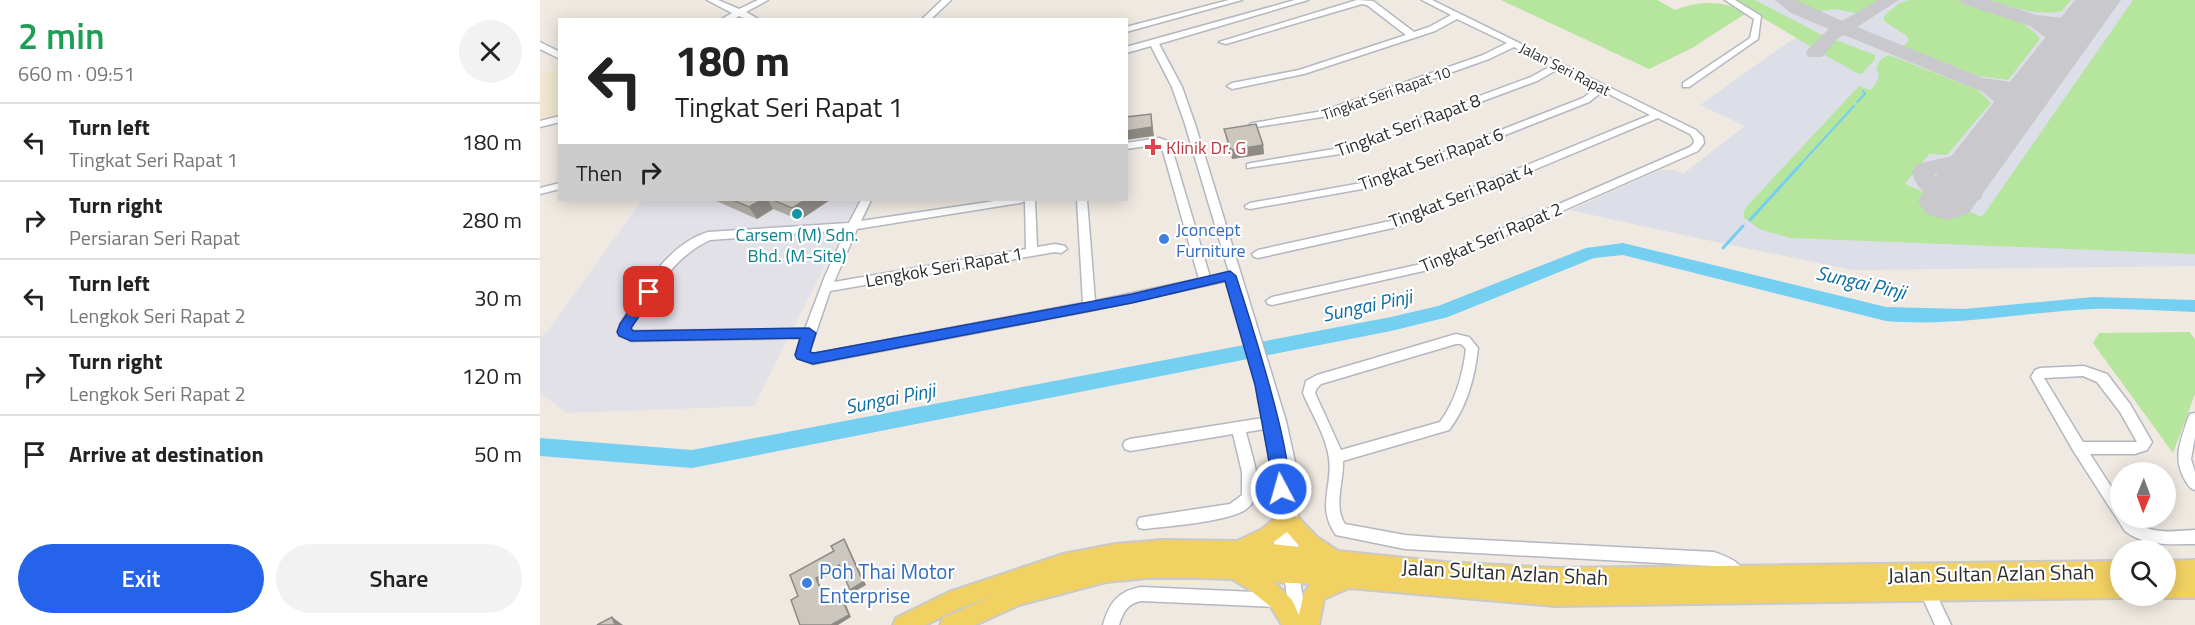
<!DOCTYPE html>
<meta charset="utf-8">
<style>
:root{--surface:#fff;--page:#f2f2f2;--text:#222;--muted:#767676;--line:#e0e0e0;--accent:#2563eb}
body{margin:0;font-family:"Titillium Web",sans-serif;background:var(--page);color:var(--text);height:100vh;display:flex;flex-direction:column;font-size:22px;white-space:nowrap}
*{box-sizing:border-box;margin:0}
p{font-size:20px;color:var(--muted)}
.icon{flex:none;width:33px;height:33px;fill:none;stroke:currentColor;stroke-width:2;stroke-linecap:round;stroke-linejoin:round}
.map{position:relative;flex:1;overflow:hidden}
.panel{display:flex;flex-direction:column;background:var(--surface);width:540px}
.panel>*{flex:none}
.hud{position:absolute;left:18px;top:18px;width:570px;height:183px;border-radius:0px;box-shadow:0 3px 15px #0003;background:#fff;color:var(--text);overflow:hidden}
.needle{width:39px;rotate:181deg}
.controls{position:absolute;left:1570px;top:462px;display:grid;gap:12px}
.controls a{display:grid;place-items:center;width:66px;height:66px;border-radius:50%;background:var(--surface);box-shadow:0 3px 15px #0003;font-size:30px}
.pin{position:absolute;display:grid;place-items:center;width:51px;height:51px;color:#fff;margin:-26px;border-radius:12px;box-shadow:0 3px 9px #0006}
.me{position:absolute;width:66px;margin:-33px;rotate:354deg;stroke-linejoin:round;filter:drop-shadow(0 0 4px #0008)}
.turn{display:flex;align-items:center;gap:21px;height:126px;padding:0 18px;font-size:27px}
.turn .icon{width:78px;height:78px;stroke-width:2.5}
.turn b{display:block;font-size:42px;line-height:51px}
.then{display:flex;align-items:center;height:57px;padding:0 18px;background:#0003;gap:12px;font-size:22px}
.round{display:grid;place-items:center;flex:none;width:63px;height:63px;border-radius:32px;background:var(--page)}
.headline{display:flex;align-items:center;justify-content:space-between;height:102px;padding:0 18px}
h1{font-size:36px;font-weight:600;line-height:45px;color:#1e9e55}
.primary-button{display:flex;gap:12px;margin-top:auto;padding:12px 18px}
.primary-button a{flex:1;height:69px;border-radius:36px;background:var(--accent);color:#fff;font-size:24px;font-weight:600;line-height:69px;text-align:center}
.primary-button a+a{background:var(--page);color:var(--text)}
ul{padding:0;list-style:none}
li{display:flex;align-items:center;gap:18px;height:78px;padding:0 18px;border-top:2px solid var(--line)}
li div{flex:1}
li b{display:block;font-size:22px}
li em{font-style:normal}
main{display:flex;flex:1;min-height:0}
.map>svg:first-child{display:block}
.industrial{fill:#e3e1e8}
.education{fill:#f0e6d1}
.airport{fill:#dcdee8}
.green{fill:#b6e59e}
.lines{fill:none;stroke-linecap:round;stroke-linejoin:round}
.stream-far1{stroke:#75cff0;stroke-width:2}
.stream{stroke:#75cff0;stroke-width:3}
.river{fill:#75cff0;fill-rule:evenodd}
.taxiway{fill:#c9c8cc;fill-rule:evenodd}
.runway{fill:#c9c8cc;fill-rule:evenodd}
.minor-casing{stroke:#b4b7c1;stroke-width:3}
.major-casing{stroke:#c9c9c9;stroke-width:4}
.minor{fill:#fff;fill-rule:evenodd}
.major{fill:#f2d163;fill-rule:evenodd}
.wall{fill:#afaba4}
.shaded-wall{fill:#8e8b86}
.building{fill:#cbc7bf;stroke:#8e8b86;stroke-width:1.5}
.route{fill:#2563eb;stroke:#184099;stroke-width:1.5}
.health-dot{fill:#e0444e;stroke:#fff;stroke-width:2}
.culture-dot{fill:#0f9aa8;stroke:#fff;stroke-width:2}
.shop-dot{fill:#3f7fe0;stroke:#fff;stroke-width:2}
.labels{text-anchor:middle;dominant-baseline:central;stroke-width:4.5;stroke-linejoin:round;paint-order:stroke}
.far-street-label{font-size:15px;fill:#2e2e2e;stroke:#fff}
.street-label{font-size:18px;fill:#2e2e2e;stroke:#fff}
.health-label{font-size:18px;fill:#be3a42;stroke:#fff;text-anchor:start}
.shop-label{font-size:18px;fill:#366cbe;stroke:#fff;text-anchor:start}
.culture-label{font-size:18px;fill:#0d838f;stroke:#fff}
.water-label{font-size:20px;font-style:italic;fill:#0d6fa3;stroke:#fff}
.near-shop-label{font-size:21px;fill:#366cbe;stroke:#fff;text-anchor:start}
.near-street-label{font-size:21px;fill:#2e2e2e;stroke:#fff}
</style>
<main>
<section class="panel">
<div class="headline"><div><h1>2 min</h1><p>660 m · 09:51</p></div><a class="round"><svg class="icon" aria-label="close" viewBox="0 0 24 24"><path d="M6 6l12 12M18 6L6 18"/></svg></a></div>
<ul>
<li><svg class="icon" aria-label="left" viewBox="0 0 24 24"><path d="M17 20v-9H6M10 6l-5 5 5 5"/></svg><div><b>Turn left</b><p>Tingkat Seri Rapat 1</p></div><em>180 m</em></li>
<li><svg class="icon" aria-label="right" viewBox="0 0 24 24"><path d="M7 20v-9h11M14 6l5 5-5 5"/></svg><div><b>Turn right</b><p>Persiaran Seri Rapat</p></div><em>280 m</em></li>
<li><svg class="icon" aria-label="left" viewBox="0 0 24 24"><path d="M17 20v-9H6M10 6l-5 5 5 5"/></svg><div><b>Turn left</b><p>Lengkok Seri Rapat 2</p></div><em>30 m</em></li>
<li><svg class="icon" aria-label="right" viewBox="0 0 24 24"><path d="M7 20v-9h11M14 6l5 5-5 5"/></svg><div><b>Turn right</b><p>Lengkok Seri Rapat 2</p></div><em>120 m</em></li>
<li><svg class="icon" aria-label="arrive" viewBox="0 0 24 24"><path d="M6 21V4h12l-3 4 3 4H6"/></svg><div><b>Arrive at destination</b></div><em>50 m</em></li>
</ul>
<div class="primary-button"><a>Exit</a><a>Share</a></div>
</section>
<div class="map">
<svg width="1655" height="625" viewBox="0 0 1655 625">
<rect width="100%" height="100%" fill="#efe9e1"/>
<!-- industrial -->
<path class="industrial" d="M102,200H318L214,406L27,413L0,393V337L7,332Z"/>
<!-- education -->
<path class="education" d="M19,70V117L0,122V74Z"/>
<!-- airport -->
<path class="airport" d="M1205,0H1655V266L1313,270L1157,238L1030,210L1120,170H1136L1143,174L1205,126L1160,105L1250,41L1260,36Z"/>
<!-- green -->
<path class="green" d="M961,0H1117L1135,10C1160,0 1182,1 1208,12L1152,48L1109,69Z
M1193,0H1215L1284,36L1273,48Z
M1253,0H1342L1326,14H1320L1295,9L1276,12L1262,7Z
M1369,0C1385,0 1401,0 1416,0C1437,4 1490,20 1500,39L1468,80L1438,76L1363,46L1368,42V37L1344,21V16L1359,3Z
M1449,0H1531L1522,11C1497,16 1473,8 1449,0Z
M1593,0H1655V254L1251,238L1221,230L1204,218V211L1208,205L1319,86L1330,90C1335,87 1338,80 1339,74L1336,69L1341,59L1349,55L1438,90L1451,103L1407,155L1389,154L1365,184L1442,217Z
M1293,39L1335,55V59L1322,74L1317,73L1283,54Z
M1649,332L1655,339V394L1633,453L1553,343L1559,333Z"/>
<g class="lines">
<!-- stream-far1 -->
<path class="stream-far1" d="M1317,102L1325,94L1323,91
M1260,165L1314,106"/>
<!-- stream -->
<path class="stream" d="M1210,220L1261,164
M1183,248L1203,226"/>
<!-- river -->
<path class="river" d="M1083,243L1346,307L1424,309L1553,297L1655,300V312C1621,311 1587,308 1553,309C1484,312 1416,327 1346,321L1083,255L1054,258L908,317L851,331L152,468L0,456V438L152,450L851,317L898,306L1046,248Z"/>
<!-- taxiway -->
<path class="taxiway" d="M1235,0H1256L1302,21L1338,0H1359L1317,27L1443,78L1472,82L1499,72L1506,74L1509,78L1493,89L1469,94C1476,102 1483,112 1476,122H1462L1456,103L1443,92L1304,35L1297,39L1282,57H1268L1266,53L1268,49L1289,29L1251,13Z
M1420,0H1449L1496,15L1522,18L1542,10H1554L1557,14C1550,23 1530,30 1519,29L1531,48L1529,52H1515L1509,40L1490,26L1423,4Z
M1448,142L1456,143L1459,148L1441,199C1414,207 1380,203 1372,172L1377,164L1412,156ZM1432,163L1424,189C1411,190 1398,186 1394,174Z"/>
<!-- runway -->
<path class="runway" d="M1535,0H1581L1428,214L1407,220L1386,214L1378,201L1386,188Z"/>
<defs>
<path id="minor" d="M167,0H178L199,9L218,0H228L206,12L220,20H208L199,16L192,20H180L192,13Z
M402,0H411L390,20H381Z
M689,0H702L586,32V27Z
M755,0H768L619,44L642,87L655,124L746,421L757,471L759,573L767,625H751L743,568L738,566L734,557V492L725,429L706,432C710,450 719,472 717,491C716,499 711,506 705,510C686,522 628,526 604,529L599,528L597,523L599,518L604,517L690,504L702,495V472L693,434L590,451L585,449L583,445L585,441L590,439L723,418L718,398L720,394L724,393L691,280L549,311L273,364L258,358L256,355L261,338L91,341L80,335L78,332L80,324C103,290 126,245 168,232L309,223L321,200H331L321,221L461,200H495L497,247L515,244L525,246L527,249L521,253L515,252L290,291L269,353L273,354L543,303L537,200H547L555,301L659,279L621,144L586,149V143L619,138L630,142L670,277L689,272L645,124L632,87L611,46L586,53V47ZM485,201L486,249L294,282L317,229L480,203ZM306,230L285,276L265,329L93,331L90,330C93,321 100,313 105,306C122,279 140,254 170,240Z
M817,0L833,1L874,32L889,27L911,15L882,0H892L1156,130L1163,137L1164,143L1158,151L888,270L732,305L728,304L726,301L732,297L881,264L1150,147L1154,143L1153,138L1150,134L1118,118L857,227L718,258L714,257L712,254L718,250L850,221L1110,115L1063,91L1049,102L833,187L710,209L706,208L705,206L710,203L827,182L1043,98L1056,88L1018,69L997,81L800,154L707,168V164L711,163L794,149L807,145L991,77L1011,66L974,47L949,59L788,116L710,128V124L713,123L783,111L943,55L967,43L917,19L895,31L764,74L692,89L687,86L692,83L759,70L866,35L827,5L822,4L686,44L679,42Z
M1185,0H1195L1221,16L1218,39L1149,87H1143V83L1210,38L1214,19Z
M0,42L20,52V59L0,49Z
M20,116V122L0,127V121Z
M20,183V189L0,194V188Z
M916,334L929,337L938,348C935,376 927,407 909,430L803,461C804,481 793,507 805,524L865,535L903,538L1174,552C1188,557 1200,561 1207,576L1204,581L1199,583C1189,579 1185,570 1174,566L865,549L796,535C776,507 793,487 789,458C786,435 771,413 763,393L766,381L777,375ZM916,344H921L926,349C923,374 915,402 900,422L801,450L775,393L777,388L781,384Z
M1544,366L1567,374L1590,404L1612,442L1607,450L1595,454H1550L1581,502V518H1592C1608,536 1633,531 1655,530V544C1630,544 1606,547 1585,531L1534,452L1491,377L1495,370L1500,368ZM1543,376L1557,382L1580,412L1597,442H1543L1504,378Z
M1655,413V437L1651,459L1655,472V490C1649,488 1648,485 1645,480C1632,458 1641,440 1648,418L1650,414Z
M1388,585L1393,587L1411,625H1395L1380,592L1383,587Z
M601,587L737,593L742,595L745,600L742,605L737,607L601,601C587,604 583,612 579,625H563C569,603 578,591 601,587Z"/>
<path id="major" d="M751,514L758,517L777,537L798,551L904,562L1014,568L1581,561V596H1587L1581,598L1015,606L809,588L784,599L779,625H742L731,607L710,590L692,579L658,578H608L566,582L479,605L435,625H400L403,618L455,595L415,610L386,625H353L356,618L409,592L523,554L575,544L623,540L697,541L722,529L735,518ZM747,532L760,547L731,544ZM734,582L770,584L764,593L759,615L752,600Z
M1655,560V598H1626L1620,596H1626V561Z"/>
</defs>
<!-- minor casing -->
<use href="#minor" class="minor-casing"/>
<!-- major casing -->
<use href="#major" class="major-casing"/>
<!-- minor -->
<use href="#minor" class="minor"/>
<!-- major -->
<use href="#major" class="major"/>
</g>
<!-- wall -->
<path class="wall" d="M684,129L723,145L724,154L692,159L686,138Z
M174,200H290L260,220L233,209L217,219Z"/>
<!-- shaded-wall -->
<path class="shaded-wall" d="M611,114L614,136L586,140V131Z
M723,145L724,154L692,159L691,150Z
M221,200H228L233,209L217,219L209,207Z
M265,200H290L260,220L252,208Z
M304,539L306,542L326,585L312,593L310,590Z
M299,565L302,568L278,581L290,608L287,605L276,578Z
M301,597L304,600L311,617L298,625H291Z
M72,617L83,625H75Z"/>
<!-- building -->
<path class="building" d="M611,114L612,127L586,131V117Z
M716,124L723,145L691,150L684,129Z
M193,200H221L209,207Z
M233,200H265L252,208Z
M304,539L323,582L310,590L299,565L276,578L287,605L301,597L309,615L291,625H260L251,600L258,596L250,575L294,551L291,546Z
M72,617L75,625H57Z"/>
<!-- route -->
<path class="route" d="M690,271L696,276C707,310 759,469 747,494L741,496L735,494L715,385L685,281L592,303L273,364L257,359L255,355L260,338L91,341L79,336L77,332L80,324L104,289L109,288L116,292L91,328L93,331L269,328L276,333L270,352L274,353L592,294Z"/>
<!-- markers -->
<path class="health-dot" d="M610 138h6v6h6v6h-6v6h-6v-6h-6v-6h6z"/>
<circle class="culture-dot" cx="257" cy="214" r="6"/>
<g class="shop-dot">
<circle cx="624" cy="239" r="6"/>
<circle cx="267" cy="583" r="6"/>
</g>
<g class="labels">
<!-- far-street labels -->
<g class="far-street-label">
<text transform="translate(1025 69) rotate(27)">Jalan Seri Rapat</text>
<text transform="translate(846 93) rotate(-19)">Tingkat Seri Rapat 10</text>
</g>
<!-- street labels -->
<g class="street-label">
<text transform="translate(868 125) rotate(-20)">Tingkat Seri Rapat 8</text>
<text transform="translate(891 159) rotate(-20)">Tingkat Seri Rapat 6</text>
<text transform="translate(921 195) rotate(-21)">Tingkat Seri Rapat 4</text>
<text transform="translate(951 237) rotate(-23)">Tingkat Seri Rapat 2</text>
<text transform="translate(404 267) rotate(-10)">Lengkok Seri Rapat 1</text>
</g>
<!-- health labels -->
<g class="health-label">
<text x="626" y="147">Klinik Dr. G</text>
</g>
<!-- shop labels -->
<g class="shop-label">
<text x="636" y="229">Jconcept<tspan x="636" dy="21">Furniture</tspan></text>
</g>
<!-- culture labels -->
<g class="culture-label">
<text x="257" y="234">Carsem (M) Sdn.<tspan x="257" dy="21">Bhd. (M-Site)</tspan></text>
</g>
<!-- water labels -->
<g class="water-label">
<text transform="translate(1321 282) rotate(13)">Sungai Pinji</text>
<text transform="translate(827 305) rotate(-12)">Sungai Pinji</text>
<text transform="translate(350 398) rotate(-11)">Sungai Pinji</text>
</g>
<!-- near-shop labels -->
<g class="near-shop-label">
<text x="279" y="571">Poh Thai Motor<tspan x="279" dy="24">Enterprise</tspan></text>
</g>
<!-- near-street labels -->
<g class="near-street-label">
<text transform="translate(965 572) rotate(3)">Jalan Sultan Azlan Shah</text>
<text transform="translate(1451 573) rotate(-1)">Jalan Sultan Azlan Shah</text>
</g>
</g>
</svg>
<div class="controls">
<a><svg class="needle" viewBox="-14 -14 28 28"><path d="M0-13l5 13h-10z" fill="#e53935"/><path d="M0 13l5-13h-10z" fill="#767676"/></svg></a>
<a><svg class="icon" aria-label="search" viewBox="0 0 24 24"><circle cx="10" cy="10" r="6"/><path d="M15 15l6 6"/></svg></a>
</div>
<div class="pin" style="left:109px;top:292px;background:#d93025"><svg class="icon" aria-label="arrive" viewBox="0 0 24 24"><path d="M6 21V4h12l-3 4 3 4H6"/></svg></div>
<svg class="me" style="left:741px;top:489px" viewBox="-20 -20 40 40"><circle r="17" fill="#2563eb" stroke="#fff" stroke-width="3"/><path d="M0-11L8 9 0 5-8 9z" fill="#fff"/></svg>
<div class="hud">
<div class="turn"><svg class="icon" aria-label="left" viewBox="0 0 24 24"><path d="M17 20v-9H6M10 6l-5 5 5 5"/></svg><div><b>180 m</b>Tingkat Seri Rapat 1</div></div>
<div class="then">Then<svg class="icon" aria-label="right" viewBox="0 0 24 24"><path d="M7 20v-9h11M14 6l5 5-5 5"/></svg></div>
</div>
</div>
</main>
